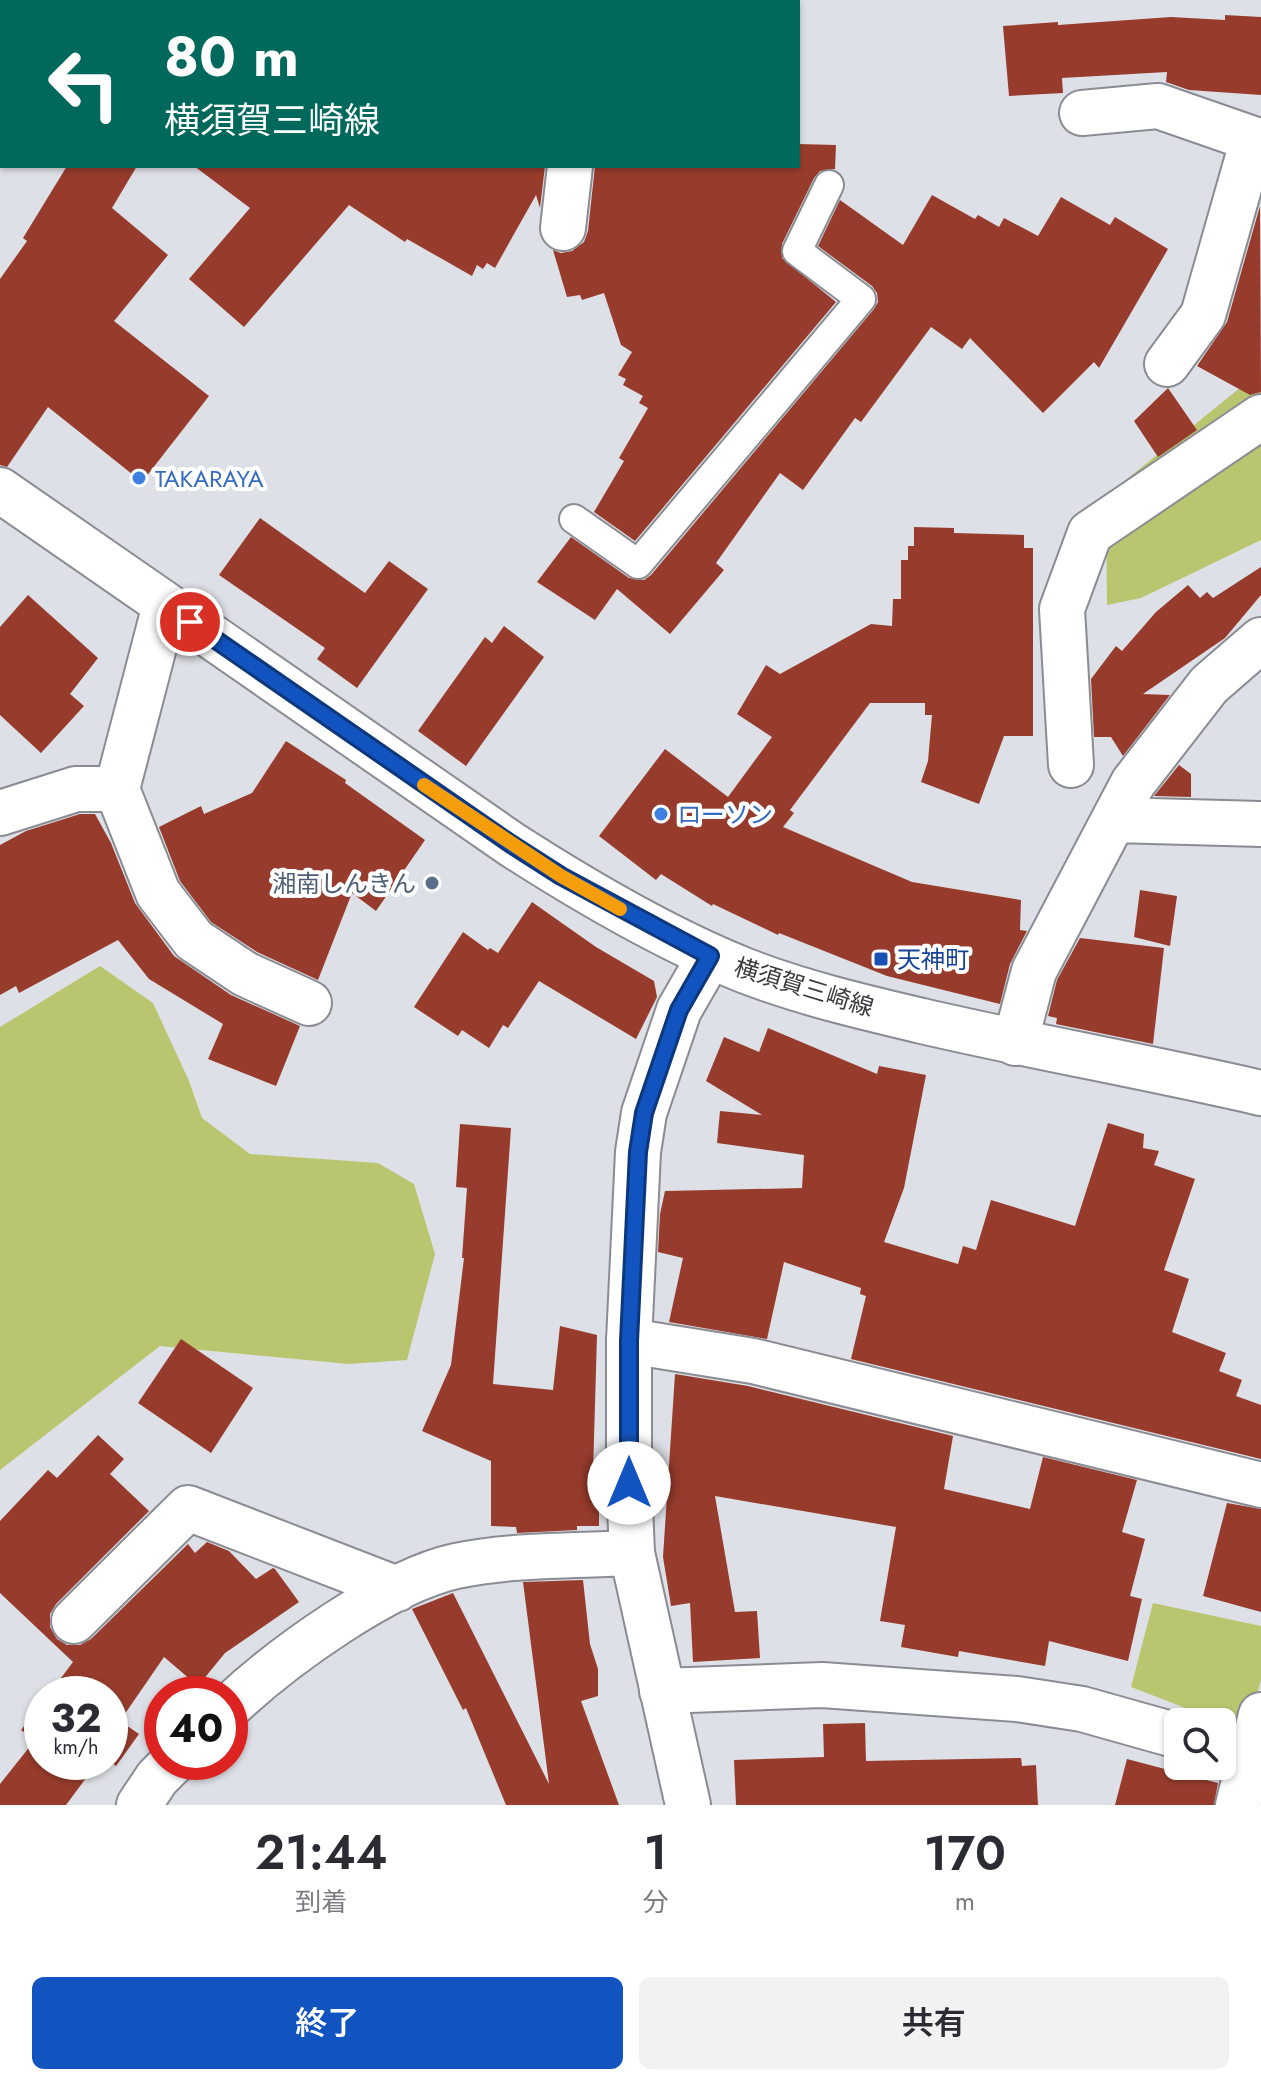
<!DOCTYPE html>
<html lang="ja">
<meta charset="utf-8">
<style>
:root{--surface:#fff;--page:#f2f2f3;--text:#2b2b33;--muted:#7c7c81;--accent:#1254bf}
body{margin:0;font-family:Jost,"Noto Sans JP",sans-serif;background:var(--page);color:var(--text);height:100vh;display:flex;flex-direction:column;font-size:30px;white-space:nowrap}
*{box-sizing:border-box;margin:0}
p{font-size:26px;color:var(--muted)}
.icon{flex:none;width:44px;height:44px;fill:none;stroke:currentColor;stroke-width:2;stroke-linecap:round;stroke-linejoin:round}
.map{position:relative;height:1805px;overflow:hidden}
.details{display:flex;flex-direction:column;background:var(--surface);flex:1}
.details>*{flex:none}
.hud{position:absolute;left:0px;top:0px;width:800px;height:168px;box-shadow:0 2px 6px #0004;background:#00695c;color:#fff;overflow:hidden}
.tools{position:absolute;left:1164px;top:1708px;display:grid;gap:16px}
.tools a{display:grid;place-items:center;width:72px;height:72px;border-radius:12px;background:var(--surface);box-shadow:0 2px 6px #0004;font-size:40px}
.speed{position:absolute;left:24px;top:1676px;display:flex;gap:16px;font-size:40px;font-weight:700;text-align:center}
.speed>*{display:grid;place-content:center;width:104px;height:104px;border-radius:50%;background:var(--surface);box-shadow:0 2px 6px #0004;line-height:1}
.speed small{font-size:20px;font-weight:400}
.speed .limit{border:12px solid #d22;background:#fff;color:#111}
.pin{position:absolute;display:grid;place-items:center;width:68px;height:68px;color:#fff;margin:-34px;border:4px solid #fff;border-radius:50%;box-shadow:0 2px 8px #0007}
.me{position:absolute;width:88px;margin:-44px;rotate:0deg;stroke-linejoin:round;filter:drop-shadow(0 0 6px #0008)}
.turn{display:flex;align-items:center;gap:28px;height:168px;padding:0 32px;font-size:36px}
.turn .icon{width:104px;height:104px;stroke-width:2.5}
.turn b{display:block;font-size:56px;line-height:68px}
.eta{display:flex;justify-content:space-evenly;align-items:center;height:136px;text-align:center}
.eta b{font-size:48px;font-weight:600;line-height:56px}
.cta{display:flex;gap:16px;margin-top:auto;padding:16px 32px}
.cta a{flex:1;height:92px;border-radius:12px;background:var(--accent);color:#fff;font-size:32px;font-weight:600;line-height:92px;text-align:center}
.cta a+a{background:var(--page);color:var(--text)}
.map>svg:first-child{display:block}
.green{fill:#b9c66f}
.building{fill:#973c2c}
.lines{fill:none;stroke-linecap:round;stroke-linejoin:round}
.lane-casing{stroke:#8a8c93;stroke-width:32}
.street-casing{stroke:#8a8c93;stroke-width:48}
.secondary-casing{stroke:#8a8c93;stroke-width:48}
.primary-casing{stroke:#8a8c93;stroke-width:48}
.lane{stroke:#fff;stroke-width:28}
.street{stroke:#fff;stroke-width:44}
.secondary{stroke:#fff;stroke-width:44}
.primary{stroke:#fff;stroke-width:44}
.route-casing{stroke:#0c377c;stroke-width:20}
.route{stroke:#1254bf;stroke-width:14}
.slow{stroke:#f59e0b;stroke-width:14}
.shop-dot{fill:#3f7fe0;stroke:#fff;stroke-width:3}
.service-dot{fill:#5c6f8a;stroke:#fff;stroke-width:3}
.transit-dot{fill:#1a4fb4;stroke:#fff;stroke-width:3}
.labels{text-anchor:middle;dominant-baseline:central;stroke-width:8;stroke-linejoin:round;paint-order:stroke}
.shop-label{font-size:24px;fill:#366cbe;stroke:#fff;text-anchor:start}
.service-label{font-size:24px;fill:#4e5e75;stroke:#fff;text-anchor:end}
.transit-label{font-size:24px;fill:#164399;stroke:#fff;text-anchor:start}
.street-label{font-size:24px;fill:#393a3d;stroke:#fff}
</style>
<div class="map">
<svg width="1261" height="1805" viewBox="0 0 1261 1805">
<rect width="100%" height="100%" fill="#dee0e7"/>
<!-- green -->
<path class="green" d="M1261,371V540L1141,598L1107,605L1106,496Z
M100,966L153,1003L189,1081L202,1118L250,1154L378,1163L414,1184L435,1254L407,1360L348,1364L160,1346L0,1470V1027Z
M1153,1603L1261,1626V1680L1250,1723L1237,1730L1222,1722L1131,1687Z"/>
<!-- building -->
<path class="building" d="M1225,15L1261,17V95L1189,90L1166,82L1167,72L1062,78L1063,93L1009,96L1003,26L1058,22V25L1171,17L1225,20Z
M798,144L836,145L835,169L820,171L814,178L782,244V258L836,302L635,541L594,512L624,461L619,458L648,408L639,403L643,396L623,385L626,379L618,375L632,352L621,345L604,293L582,300L580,295L567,297L553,250L561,253L572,251L584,242L588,231L595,166H798Z
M67,166H137L112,208L168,255L114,321L209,396L142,482L48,407L7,467L0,465V279L27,241L23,238Z
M194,166H545L540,208L536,195L495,268L487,263L483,269L477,265L472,276L407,239L405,242L349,205L244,327L189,279L250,208Z
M932,195L975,219L978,215L999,227L1004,218L1038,236L1061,197L1110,225L1115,217L1168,249L1099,368L1094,362L1043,413L970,338L962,349L931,327L861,422L855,418L803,490L780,473L716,563L724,570L670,634L617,589L595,620L537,582L571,537L629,578L644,580L651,575L874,309L878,302L877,293L872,286L818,246L840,200L903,245Z
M1260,206L1261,392L1250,395L1197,366L1227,322Z
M1168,388L1197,430L1158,457L1134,421Z
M260,518L365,593L389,561L428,589L357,688L317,659L325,648L219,575Z
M914,527L954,528V533L1024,535V548H1033V736H1004L979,804L921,782L928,761L932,715H925V703H870L790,810L794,813L783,827L912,882L1021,900L1020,930L1027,931L1010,964L1000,1004L887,976L779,933L778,935L713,904L712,906L661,874L656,880L599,836L665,749L728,797L772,737L737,714L766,665L780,674L871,624L892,626L893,599H901V560H908V546H914Z
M1261,567V595L1225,638L1143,694L1170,695L1123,756L1111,737H1094L1091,679L1116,646L1122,651L1156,612L1188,585L1200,598L1207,592L1213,598Z
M28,595L98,658L70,694L84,706L41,753L0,715V627Z
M504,626L544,657L466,766L418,731L485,637L492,643Z
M286,741L346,780L345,783L425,840L376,911L352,893L318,980L257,952L211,922L180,881L159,827L201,806L204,814L252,793Z
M1179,765L1191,774V797L1154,796Z
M80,814H95L111,843L135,903L174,956L231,995L300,1026L276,1086L208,1059L223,1024L149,979L118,940L19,993L16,986L0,995V845L26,831Z
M1140,890L1177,896L1170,946L1134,937Z
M532,902L596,947L654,981L657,997L636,1039L539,981L508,1028L503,1025L489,1048L462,1030L458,1036L414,1007L463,932L488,950L490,948L498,953Z
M1080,938L1164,948L1153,1044L1056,1024L1057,1018L1048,1016L1057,980Z
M768,1028L877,1074L879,1066L926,1075L904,1188L884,1242L958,1264L963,1246L976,1250L991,1200L1075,1226L1108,1123L1144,1134L1143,1148L1159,1151L1154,1165L1195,1179L1164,1270L1189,1279L1172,1332L1226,1353L1219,1371L1242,1380L1236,1396L1261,1405V1459L851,1359L866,1296L860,1294L861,1288L784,1262L767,1339L669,1322L683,1258L658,1252L660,1214L665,1191L802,1188L804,1155L717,1143L720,1111L762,1115L706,1081L724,1037L759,1052Z
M460,1124L511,1128L493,1384L553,1390L560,1326L597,1335L593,1473H599V1526H577V1530L517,1533L516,1527L491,1526V1461L422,1431L451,1365L464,1258H462L467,1188L456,1187Z
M181,1339L253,1388L211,1453L138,1403Z
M675,1374L748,1386L953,1436L944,1489L1030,1509L1043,1457L1137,1480L1122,1532L1145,1539L1130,1596L1142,1599L1128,1661L1049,1641L1045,1666L959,1651L958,1657L901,1647L905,1625L880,1621L896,1527L715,1496L735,1612L757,1611L760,1658L693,1662L690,1603L671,1606L663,1557Z
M98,1435L124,1459L110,1474L149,1511L56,1604L50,1614V1627L57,1639L67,1645H80L91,1639L188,1544L195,1553L207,1542L229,1551L256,1579L273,1568L275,1569L299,1602L225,1653L198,1686L164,1657L120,1721L139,1734L116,1766L110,1761V1694H49L73,1662L0,1593V1521L48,1470L57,1478Z
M1227,1503L1261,1509V1612L1203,1596Z
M583,1580L590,1644L598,1669V1696L581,1701L619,1805H506L466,1708L463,1710L412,1609L453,1593L549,1784L523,1582Z
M42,1703V1762H98L66,1805H0V1784L35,1740L21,1730Z
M865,1723L866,1761L1021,1758L1022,1766L1036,1765L1038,1805H736L734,1760L824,1757L823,1724Z
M1127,1759L1218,1783L1214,1805H1115Z"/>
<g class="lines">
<defs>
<path id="lane" d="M574,519L638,564L861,299L797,251L829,185"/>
<path id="street" d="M587,2L588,0
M1082,113L1158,106L1253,139
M563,228L570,166
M1167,364L1203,315L1253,139L1261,141
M1071,765L1062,609L1090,533L1261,417
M117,789L158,893L194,940L245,974L309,1003
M0,813L76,789H117L165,605
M1114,820L1261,824
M1015,1043L1034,971L1133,783L1209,685L1261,640
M629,1341L753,1361L1261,1485
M74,1621L188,1508L397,1589
M662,1691L822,1685L1017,1699L1082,1709L1178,1736
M230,1706C282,1657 387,1581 456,1566C513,1554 574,1556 632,1553
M139,1805L157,1778L173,1762
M1238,1805L1261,1715"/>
<path id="secondary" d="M688,1805L632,1553L629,1483V1341L638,1152L644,1113L679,1010L710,956"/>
<path id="primary" d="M0,490L511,844C584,891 665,939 746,971C803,993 863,1007 922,1021C1034,1047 1148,1067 1261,1093"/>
</defs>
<!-- lane casing -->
<use href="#lane" class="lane-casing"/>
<!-- street casing -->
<use href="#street" class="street-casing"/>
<!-- secondary casing -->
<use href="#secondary" class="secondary-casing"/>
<!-- primary casing -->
<use href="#primary" class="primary-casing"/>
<!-- lane -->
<use href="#lane" class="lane"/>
<!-- street -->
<use href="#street" class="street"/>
<!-- secondary -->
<use href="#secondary" class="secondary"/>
<!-- primary -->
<use href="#primary" class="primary"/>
</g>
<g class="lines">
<defs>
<path id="route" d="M190,622L511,844L561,876L710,956L679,1010L644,1113L638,1152L629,1341V1483"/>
</defs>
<!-- route casing -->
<use href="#route" class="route-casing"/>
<!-- route -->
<use href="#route" class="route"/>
<!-- slow -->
<path class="slow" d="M424,785L561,876L620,909"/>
</g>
<!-- markers -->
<g class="shop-dot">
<circle cx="139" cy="478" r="8"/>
<circle cx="661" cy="814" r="8"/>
</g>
<circle class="service-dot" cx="432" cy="883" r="8"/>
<rect class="transit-dot" x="873" y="951" width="16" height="16" rx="4"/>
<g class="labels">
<!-- shop labels -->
<g class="shop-label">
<text x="155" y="478">TAKARAYA</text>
<text x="677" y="814">ローソン</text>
</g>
<!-- service labels -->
<g class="service-label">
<text x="416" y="883">湘南しんきん</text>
</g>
<!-- transit labels -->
<g class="transit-label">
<text x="897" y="959">天神町</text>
</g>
<!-- street labels -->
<g class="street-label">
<text transform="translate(804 987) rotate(17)">横須賀三崎線</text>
</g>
</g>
</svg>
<div class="tools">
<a><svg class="icon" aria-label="search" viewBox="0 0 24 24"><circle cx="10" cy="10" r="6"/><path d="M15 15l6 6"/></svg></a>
</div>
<div class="speed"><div>32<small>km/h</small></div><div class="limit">40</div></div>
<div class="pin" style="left:190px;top:622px;background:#d93025"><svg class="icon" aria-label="arrive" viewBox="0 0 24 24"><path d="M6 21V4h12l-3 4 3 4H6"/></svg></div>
<svg class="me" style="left:629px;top:1483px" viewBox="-20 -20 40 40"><circle r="19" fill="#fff"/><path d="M0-13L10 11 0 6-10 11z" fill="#1254bf"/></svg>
<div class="hud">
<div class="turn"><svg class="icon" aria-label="left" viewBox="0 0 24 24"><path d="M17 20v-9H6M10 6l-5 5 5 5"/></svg><div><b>80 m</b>横須賀三崎線</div></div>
</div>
</div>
<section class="details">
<div class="eta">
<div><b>21:44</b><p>到着</p></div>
<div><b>1</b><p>分</p></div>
<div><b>170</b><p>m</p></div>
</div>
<div class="cta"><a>終了</a><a>共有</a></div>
</section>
